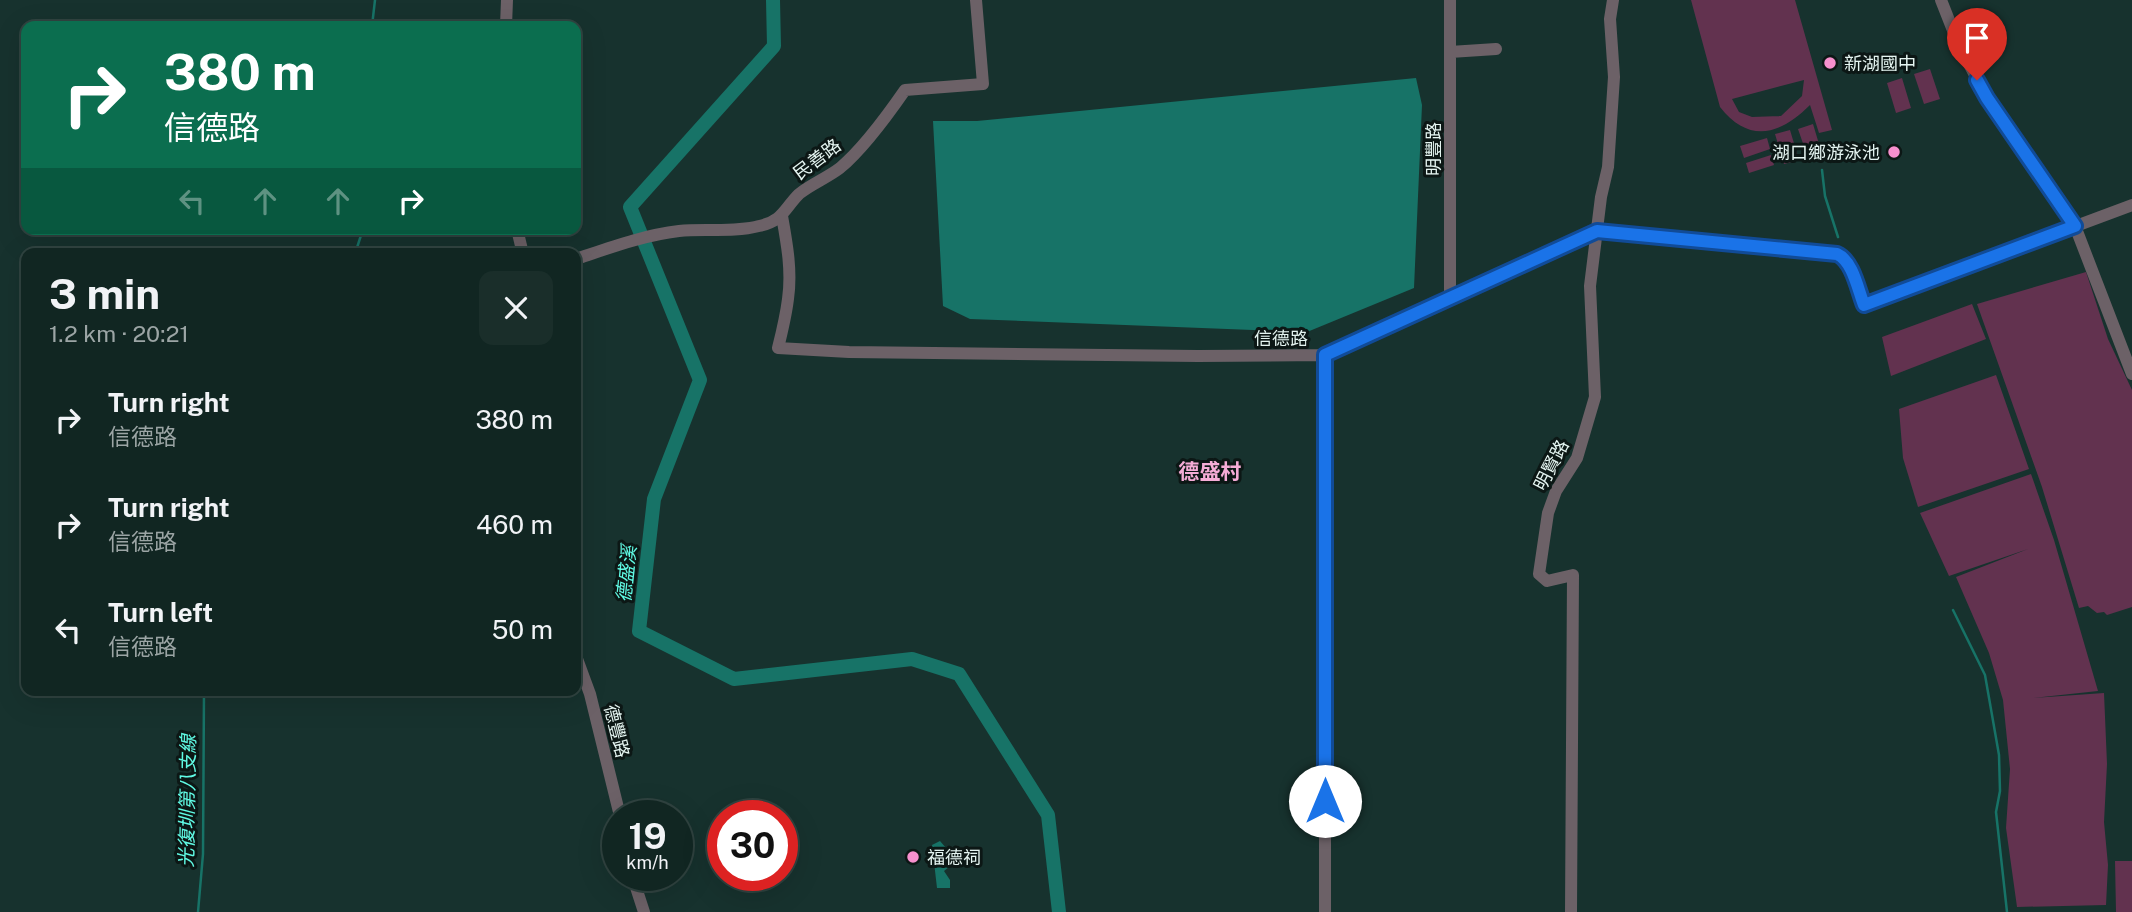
<!DOCTYPE html>
<meta charset="utf-8">
<style>
:root{--surface:#112622;--page:#1a2e2a;--text:#f1f3f6;--muted:#9ca5a5;--line:#304340}
body{margin:0;font-family:"Public Sans","Noto Sans TC",sans-serif;background:var(--page);color:var(--text);height:100vh;display:flex;flex-direction:column;font-size:26px;white-space:nowrap}
*{box-sizing:border-box;margin:0}
p{font-size:23px;color:var(--muted)}
.icon{flex:none;width:38px;height:38px;fill:none;stroke:currentColor;stroke-width:2;stroke-linecap:round;stroke-linejoin:round}
.map{position:relative;flex:1;overflow:hidden}
.side{position:absolute;left:21px;top:248px;width:560px;height:448px;display:flex;flex-direction:column;background:var(--surface);border-radius:14px;box-shadow:0 7px 28px #0002,0 0 0 2px var(--line)}
.side>*{flex:none}
.guide{position:absolute;left:21px;top:21px;width:560px;height:214px;border-radius:14px;box-shadow:0 7px 28px #0002,0 0 0 2px var(--line);background:#0b6e4f;color:#fff;overflow:hidden}
.speed{position:absolute;left:602px;top:800px;display:flex;gap:14px;font-size:35px;font-weight:700;text-align:center}
.speed>*{display:grid;place-content:center;width:91px;height:91px;border-radius:50%;background:var(--surface);box-shadow:0 7px 28px #0002,0 0 0 2px var(--line);line-height:1}
.speed small{font-size:18px;font-weight:400}
.speed .limit{border:10px solid #d22;background:#fff;color:#111}
.pin{position:absolute;display:grid;place-items:center;width:60px;height:60px;color:#fff;margin:-72px -30px;border-radius:50% 50% 50% 0;rotate:-45deg;box-shadow:0 0 7px #0007}
.pin .icon{rotate:45deg}
.me{position:absolute;width:77px;margin:-38px;rotate:0deg;stroke-linejoin:round;filter:drop-shadow(0 0 5px #0008)}
.turn{display:flex;align-items:center;gap:24px;height:147px;padding:0 28px;font-size:32px}
.turn .icon{width:91px;height:91px;stroke-width:2.5}
.turn b{display:block;font-size:49px;line-height:60px}
.lanes{display:flex;align-items:center;height:66px;padding:0 28px;background:#0003;justify-content:center;gap:35px;direction:ltr}
.lanes .off{opacity:.35}
.round{display:grid;place-items:center;flex:none;width:74px;height:74px;border-radius:14px;background:var(--page)}
.summary{display:flex;align-items:center;justify-content:space-between;height:119px;padding:0 28px}
h1{font-size:42px;font-weight:700;line-height:52px}
ul{padding:0;list-style:none}
li{display:flex;align-items:center;gap:21px;height:105px;padding:0 28px}
li div{flex:1}
li b{display:block;font-size:26px}
li em{font-style:normal}
.map>svg:first-child{display:block}
.green{fill:#62324f;fill-rule:evenodd}
.water{fill:#177367}
.lines{fill:none;stroke-linecap:round;stroke-linejoin:round}
.stream{stroke:#177367;stroke-width:2.5}
.river{stroke:#177367;stroke-width:14}
.minor{stroke:#6c6167;stroke-width:12}
.route-casing{stroke:#114b97;stroke-width:18}
.route{stroke:#1a73e8;stroke-width:12}
.poi-dot{fill:#f790ce;stroke:#0c1715;stroke-width:2.5}
.labels{text-anchor:middle;dominant-baseline:central;stroke-width:6;stroke-linejoin:round;paint-order:stroke}
.poi-label{font-size:18px;fill:#e5f5f1;stroke:#0c1715;text-anchor:start}
.street-label{font-size:18px;fill:#e5f5f1;stroke:#0c1715}
.water-label{font-size:19px;font-style:italic;fill:#60fbe5;stroke:#0c1715}
.quarter-label{font-size:21px;font-weight:bold;fill:#f5acd6;stroke:#0c1715}
</style>
<div class="map">
<svg width="2132" height="912" viewBox="0 0 2132 912">
<rect width="100%" height="100%" fill="#17322e"/>
<!-- green -->
<path class="green" d="M1691,0H1795L1832,130L1819,133L1810,105C1780,135 1749,144 1720,107ZM1804,80L1802,96L1781,116L1752,117L1739,112L1732,99Z
M1930,69L1940,99L1924,104L1914,74Z
M1902,78L1911,108L1896,113L1887,83Z
M1813,124L1822,154L1808,158L1798,129Z
M1790,130L1799,160L1784,164L1775,134Z
M1767,138L1770,149L1744,158L1740,146Z
M1771,155L1774,165L1749,173L1746,163Z
M2086,272L2108,339L2132,390V607L2107,615L2104,612L2097,613L2088,606L2079,608L2042,487L1977,304Z
M1972,304L1986,339L1891,376L1882,337Z
M1996,375L2029,469L1918,507L1903,458L1899,409Z
M2031,474L2054,540L2098,691L2033,698L2104,693L2107,764L2104,822L2108,865L2106,905L2017,907L2006,828L2010,769L2003,700L1989,653L1956,577L2028,549L1949,576L1920,513Z
M2115,861H2132V912H2116Z"/>
<!-- water -->
<path class="water" d="M1416,78L1422,105L1414,288L1307,332L970,319L943,306L933,121H977Z
M940,841L952,855L947,860L949,867L944,871L950,880V888H937L932,845Z"/>
<g class="lines">
<!-- stream -->
<path class="stream" d="M372,26L375,0
M1822,170L1825,196L1838,237
M355,254L363,229
M1953,610L1985,675L1999,755L2000,791L1996,812L2007,912
M198,912L203,854L204,691"/>
<!-- river -->
<path class="river" d="M773,0L774,46L630,207L700,380L654,499L639,631L734,679L912,659L959,674L1048,815L1059,912"/>
<!-- minor -->
<path class="minor" d="M1941,0L1958,43L1987,98L2075,226L2132,374
M506,26L507,0
M1450,52L1496,49
M782,216C787,244 792,271 788,299C786,315 782,332 778,348L849,352L1198,356L1325,355L1597,231L1837,254C1853,261 1858,290 1864,305L2132,205
M517,229L523,254
M576,259C609,248 644,235 679,231C705,228 732,233 759,226C783,221 784,209 799,194C811,184 827,178 840,168C864,148 887,116 905,90L983,84L976,0
M1450,298V0
M1325,355V912
M576,656L590,694L620,816
M632,875L644,912
M1571,912L1573,575L1547,581L1539,574L1548,513L1556,491L1577,458L1595,397L1590,286L1601,197L1608,167L1614,77L1610,19L1613,0"/>
</g>
<g class="lines">
<defs>
<path id="route" d="M1325,801V355L1597,231L1837,254C1853,261 1858,290 1864,305L2075,226L1987,98L1977,80"/>
</defs>
<!-- route casing -->
<use href="#route" class="route-casing"/>
<!-- route -->
<use href="#route" class="route"/>
</g>
<!-- markers -->
<g class="poi-dot">
<circle cx="1830" cy="63" r="7"/>
<circle cx="1894" cy="152" r="7"/>
<circle cx="913" cy="857" r="7"/>
</g>
<g class="labels">
<!-- poi labels -->
<g class="poi-label">
<text x="1844" y="63">新湖國中</text>
<text x="1880" y="152" text-anchor="end">湖口鄉游泳池</text>
<text x="927" y="857">福德祠</text>
</g>
<!-- street labels -->
<g class="street-label">
<text transform="translate(1433 149) rotate(-90)">明豐路</text>
<text transform="translate(817 159) rotate(-37)">民善路</text>
<text x="1281" y="338">信德路</text>
<text transform="translate(1551 465) rotate(-63)">明賢路</text>
<text transform="translate(617 731) rotate(76)">德豐路</text>
</g>
<!-- water labels -->
<g class="water-label">
<text transform="translate(626 574) rotate(-84)">德盛溪</text>
<text transform="translate(187 801) rotate(-89)">光復圳第八支線</text>
</g>
<!-- quarter labels -->
<g class="quarter-label">
<text x="1210" y="471">德盛村</text>
</g>
</g>
</svg>
<div class="speed"><div>19<small>km/h</small></div><div class="limit">30</div></div>
<div class="pin" style="left:1977px;top:80px;background:#d93025"><svg class="icon" aria-label="arrive" viewBox="0 0 24 24"><path d="M6 21V4h12l-3 4 3 4H6"/></svg></div>
<svg class="me" style="left:1325px;top:801px" viewBox="-20 -20 40 40"><circle r="19" fill="#fff"/><path d="M0-13L10 11 0 6-10 11z" fill="#1a73e8"/></svg>
<div class="guide">
<div class="turn"><svg class="icon" aria-label="right" viewBox="0 0 24 24"><path d="M7 20v-9h11M14 6l5 5-5 5"/></svg><div><b>380 m</b>信德路</div></div>
<div class="lanes"><svg class="icon off" aria-label="left" viewBox="0 0 24 24"><path d="M17 20v-9H6M10 6l-5 5 5 5"/></svg><svg class="icon off" aria-label="ahead" viewBox="0 0 24 24"><path d="M12 20V5M6 11l6-6 6 6"/></svg><svg class="icon off" aria-label="ahead" viewBox="0 0 24 24"><path d="M12 20V5M6 11l6-6 6 6"/></svg><svg class="icon" aria-label="right" viewBox="0 0 24 24"><path d="M7 20v-9h11M14 6l5 5-5 5"/></svg></div>
</div>
<section class="side">
<div class="summary"><div><h1>3 min</h1><p>1.2 km · 20:21</p></div><a class="round"><svg class="icon" aria-label="close" viewBox="0 0 24 24"><path d="M6 6l12 12M18 6L6 18"/></svg></a></div>
<ul>
<li><svg class="icon" aria-label="right" viewBox="0 0 24 24"><path d="M7 20v-9h11M14 6l5 5-5 5"/></svg><div><b>Turn right</b><p>信德路</p></div><em>380 m</em></li>
<li><svg class="icon" aria-label="right" viewBox="0 0 24 24"><path d="M7 20v-9h11M14 6l5 5-5 5"/></svg><div><b>Turn right</b><p>信德路</p></div><em>460 m</em></li>
<li><svg class="icon" aria-label="left" viewBox="0 0 24 24"><path d="M17 20v-9H6M10 6l-5 5 5 5"/></svg><div><b>Turn left</b><p>信德路</p></div><em>50 m</em></li>
</ul>
</section>
</div>
